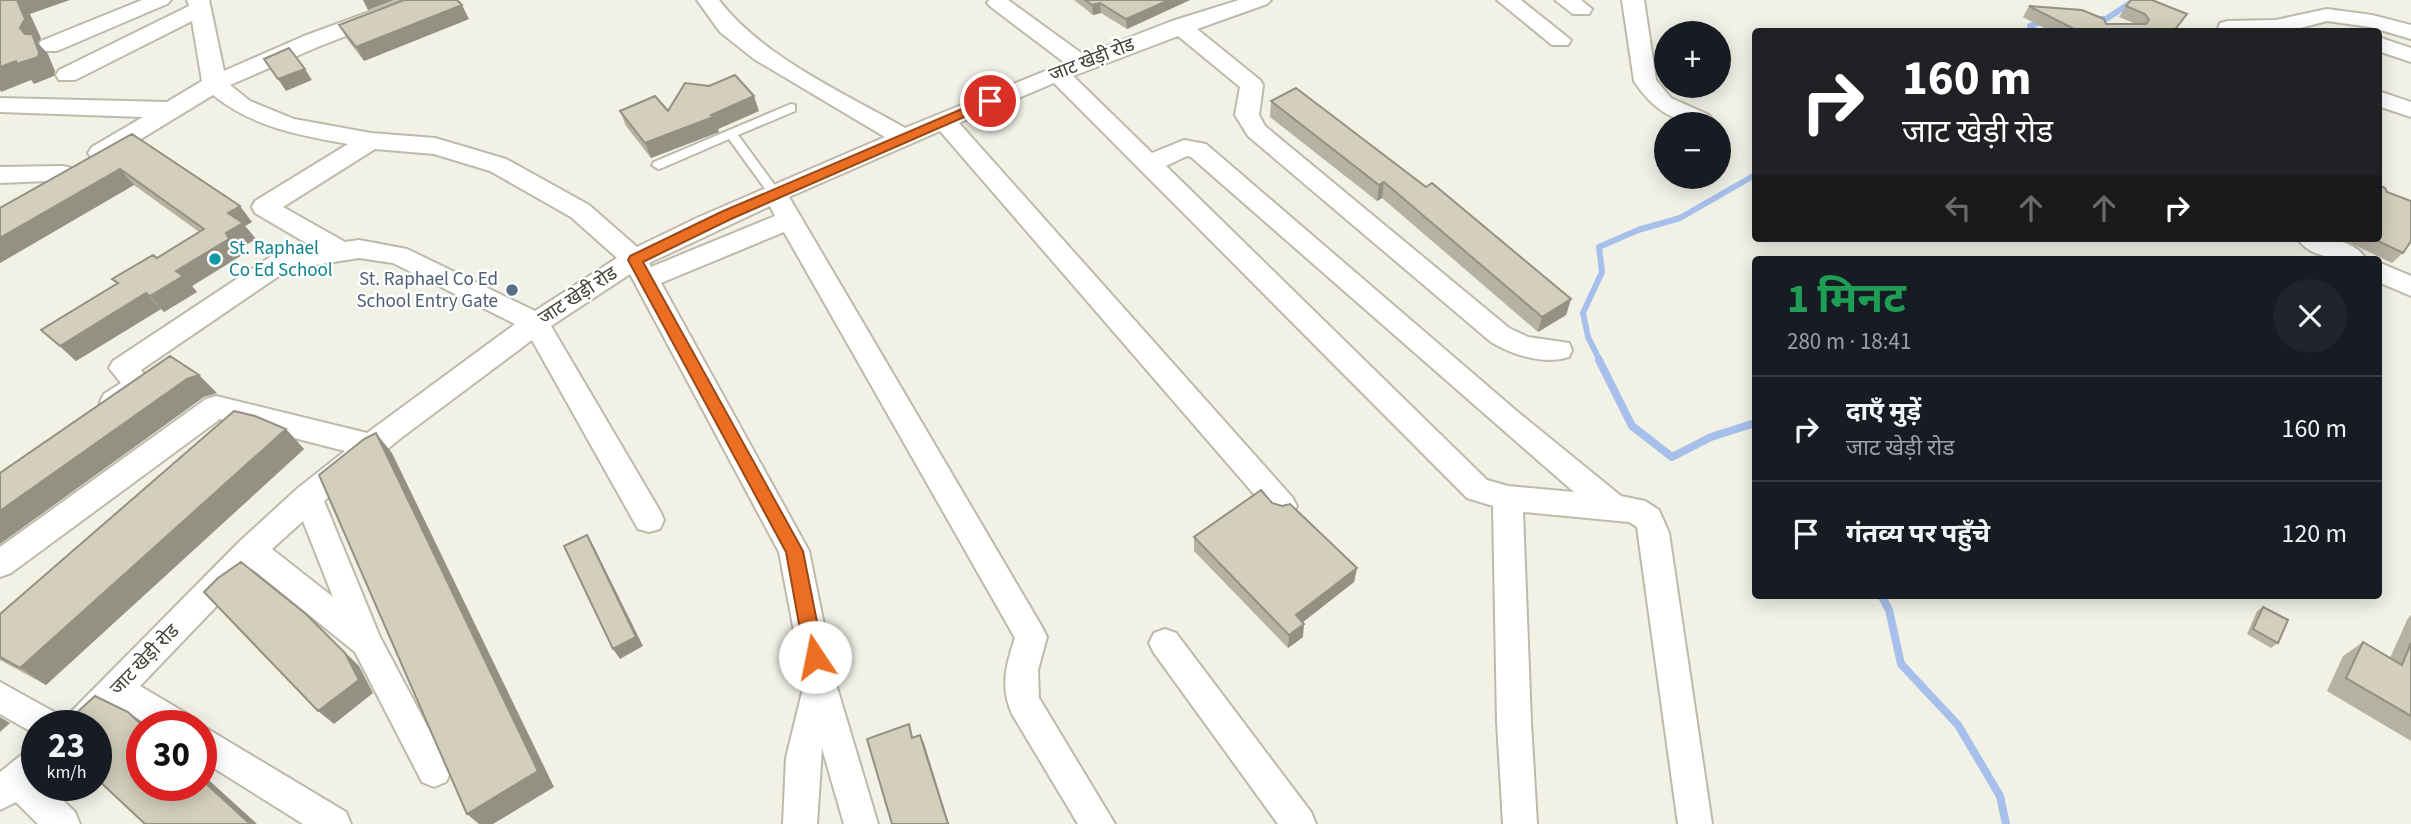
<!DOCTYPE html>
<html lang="hi">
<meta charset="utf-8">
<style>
:root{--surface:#171b24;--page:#20242c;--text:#f1f3f6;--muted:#9ea1a6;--line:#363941}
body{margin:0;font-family:"Source Sans 3","Noto Sans Devanagari",sans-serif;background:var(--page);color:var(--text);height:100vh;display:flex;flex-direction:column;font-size:26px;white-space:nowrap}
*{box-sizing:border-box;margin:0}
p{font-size:23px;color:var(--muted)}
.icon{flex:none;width:38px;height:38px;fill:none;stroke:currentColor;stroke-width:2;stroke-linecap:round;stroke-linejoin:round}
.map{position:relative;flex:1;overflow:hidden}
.side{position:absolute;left:1752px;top:256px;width:630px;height:343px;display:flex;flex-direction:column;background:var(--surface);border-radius:7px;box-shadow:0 4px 18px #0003}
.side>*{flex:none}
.hud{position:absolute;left:1752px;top:28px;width:630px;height:214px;border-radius:7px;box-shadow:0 4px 18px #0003;background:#202124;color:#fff;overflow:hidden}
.tools{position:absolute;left:1654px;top:21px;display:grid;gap:14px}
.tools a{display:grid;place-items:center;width:77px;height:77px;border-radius:50%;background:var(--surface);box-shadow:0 4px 18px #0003;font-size:35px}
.speed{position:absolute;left:21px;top:710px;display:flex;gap:14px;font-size:35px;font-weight:700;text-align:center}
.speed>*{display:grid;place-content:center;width:91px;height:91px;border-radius:50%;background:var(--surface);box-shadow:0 4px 18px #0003;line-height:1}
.speed small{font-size:18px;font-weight:400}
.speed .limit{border:10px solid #d22;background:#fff;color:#111}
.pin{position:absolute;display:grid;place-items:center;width:60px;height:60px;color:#fff;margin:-30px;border:4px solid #fff;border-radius:50%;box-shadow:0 2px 7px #0007}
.me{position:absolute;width:77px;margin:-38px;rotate:349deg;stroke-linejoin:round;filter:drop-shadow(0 0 5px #0008)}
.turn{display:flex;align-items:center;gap:24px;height:147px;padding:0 35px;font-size:32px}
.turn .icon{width:91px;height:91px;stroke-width:2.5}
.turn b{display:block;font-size:49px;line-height:60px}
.lanes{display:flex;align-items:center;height:66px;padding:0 35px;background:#0003;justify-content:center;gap:35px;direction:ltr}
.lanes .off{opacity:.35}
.round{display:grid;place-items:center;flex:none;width:74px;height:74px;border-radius:37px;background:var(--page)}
.headline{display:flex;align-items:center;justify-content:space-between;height:119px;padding:0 35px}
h1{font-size:42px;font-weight:700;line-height:52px;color:#1e9e55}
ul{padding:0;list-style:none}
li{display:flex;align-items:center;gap:21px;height:105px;padding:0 35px;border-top:2px solid var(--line)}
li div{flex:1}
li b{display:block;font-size:26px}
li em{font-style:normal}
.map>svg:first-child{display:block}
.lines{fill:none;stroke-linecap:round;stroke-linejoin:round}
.stream-far1{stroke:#a6bfeb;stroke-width:6}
.stream{stroke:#a6bfeb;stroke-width:8}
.service-casing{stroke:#bdbaa9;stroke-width:4}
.minor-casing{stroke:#bdbaa9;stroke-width:4}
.service{fill:#fff;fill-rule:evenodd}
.minor{fill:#fff;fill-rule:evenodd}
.wall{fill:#b5b2a2}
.shaded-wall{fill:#949184}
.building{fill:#d3cfbc;stroke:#949184;stroke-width:2}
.route{fill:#ec6e22;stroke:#994816;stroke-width:2}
.culture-dot{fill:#0f9aa8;stroke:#fff;stroke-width:2.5}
.service-dot{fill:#5c6f8a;stroke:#fff;stroke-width:2.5}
.labels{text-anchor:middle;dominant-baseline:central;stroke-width:5;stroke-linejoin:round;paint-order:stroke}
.street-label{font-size:19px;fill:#444236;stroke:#fff}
.culture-label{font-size:19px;fill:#0d838f;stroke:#fff;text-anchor:start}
.service-label{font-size:19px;fill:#4e5e75;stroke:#fff;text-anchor:end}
</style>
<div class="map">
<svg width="2411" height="824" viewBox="0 0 2411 824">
<rect width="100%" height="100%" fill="#f2f1e6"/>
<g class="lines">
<!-- stream-far1 -->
<path class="stream-far1" d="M2095,19H2106L2135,0
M2035,32L2030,26L2045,20
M1600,361L1588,337L1583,313L1602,272L1599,247L1638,230L1680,218L1755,175"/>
<!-- stream -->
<path class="stream" d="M1599,360L1632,426L1672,457L1711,437L1755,423
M1881,595L1889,610L1901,664L1958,725L2000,796L2006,824"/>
<defs>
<path id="service" d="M791,104L795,105V111L738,135L779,191L781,194L779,197H771L729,139L662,168L658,169L652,165L654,162Z"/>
<path id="minor" d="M142,0H171L167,4L57,51H41L38,46L41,41Z
M187,0H209L224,71L304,36L402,0H433L429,4L320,46L230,85L250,101L294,119L371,133L435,138L506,159L589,205L637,247L699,217L885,137L754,59L720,32L697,0H719C761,56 844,93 905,128L1065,63L991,7L987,3L989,0H1008L1084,55L1172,21L1239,0H1271L1267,4L1197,29L1260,80L1263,85L1259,115L1265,126L1509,328L1528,337L1569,343L1572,350L1569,357C1543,365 1513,355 1491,342L1248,136L1235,115L1240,87L1178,36L1073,76L1152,153L1184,140L1206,144L1519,413L1621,496L1645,501L1659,510L1669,533L1712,824H1678L1637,527L1629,522L1523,512L1531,722L1537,824H1503L1497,722L1493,506L1467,498L1054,83L959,123L1292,497L1297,506L1292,515L1282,518L1272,515L940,131L789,197L1042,627L1047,637L1038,670L1039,698L1115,824H1078L1012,714C1000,687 1006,665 1015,638L784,232L661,283L809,551L836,684L878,824H844L822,748L817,824H783L786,758L804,684L779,552L630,274L551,326L660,511L664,520L660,529L649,532L638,529L532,340L401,438L324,501L380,637L451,771L446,782L434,787L422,782L355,652L252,569L140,686L189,715L194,726H148L119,709L96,731V726H37V735L0,714V682L65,718L240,541L298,488L345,451L220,419L11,573L0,577V547L206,399L216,396L367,433L515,324L393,263L359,258L289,269L141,370L153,385C144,401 122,415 104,410L100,402L104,394L121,383L109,368L113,361L273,255L313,247L255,213L252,207L255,201L348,144C298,135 253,127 213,95L108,159L100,161L92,159L88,153L92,147L143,117L0,112V98L167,102L202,81L192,21L75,80H59L56,75L59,70L189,6ZM375,149L434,154L490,171L571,217L617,258L535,311L407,249L359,240L345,242L283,207ZM1187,156L1191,157L1574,492L1508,486L1487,480L1166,166ZM770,206L775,216L651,267L649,263ZM303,521L333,597L272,549Z
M1497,0H1521L1571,40L1568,45H1552Z
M1555,0H1581L1592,9L1589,14H1573Z
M1622,0H1644L1656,80L1671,98L1709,115L1713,120L1710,124C1675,124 1653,110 1634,81Z
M2327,9L2372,15L2411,25V39L2370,27L2327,21L2285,32H2217L2220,23L2228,21L2276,20Z
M2378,37L2411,48V62L2378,51Z
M2378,91L2411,102V117L2378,106Z
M63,166L71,168L75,174L71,180L0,183V167Z
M2297,238C2320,238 2353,237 2366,259C2343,259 2311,260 2297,238Z
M2378,262L2411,276V296L2378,282Z
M1165,629L1176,633L1311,812L1316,824H1278L1154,653L1149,643L1154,633Z
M201,725L346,812L351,824H303L201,760V726H198Z
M37,747V786H48L75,812L80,824H38L16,802L0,810V772L25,752Z"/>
</defs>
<!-- service casing -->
<use href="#service" class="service-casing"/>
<!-- minor casing -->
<use href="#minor" class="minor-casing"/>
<!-- service -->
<use href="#service" class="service"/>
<!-- minor -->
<use href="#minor" class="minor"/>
</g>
<!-- wall -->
<path class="wall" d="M1074,0H1190L1127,29L1101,13L1093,15Z
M2029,6L2106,24H2136L2119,17L2126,6L2187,14L2174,32H2052L2023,17Z
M469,19L364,61L347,39L339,25Z
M1271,101L1571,299L1566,315L1538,332L1382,198L1377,201L1270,117Z
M620,111H759L718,129L719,132L651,158L626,126Z
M132,134L252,222L245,226L256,239L239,249L242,255L192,286L197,292L164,312L161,309L76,361L41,330L117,284L112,279L157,258L199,232L134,185L0,263V208Z
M2340,238H2378L2403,253L2392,263Z
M286,429L304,449L46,685L0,660V614Z
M1272,503L1357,568L1354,582L1303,622V637L1288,648L1194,551V537Z
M2263,607L2278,643L2271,648L2247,634L2257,611Z
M2411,615V741L2327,691L2343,656L2363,642L2390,658L2408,618Z"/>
<!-- shaded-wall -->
<path class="shaded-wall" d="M17,0H70L30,14L41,38L38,43L48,54L55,71L54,76L34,84L31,80L1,92L0,90V67L36,47L20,28Z
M363,0H395L368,10Z
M1169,0H1190L1127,29L1126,19Z
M1100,3L1101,13L1093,15L1092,5Z
M462,5L469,19L364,61L356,47Z
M305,69L312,80L286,91L278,79Z
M754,96L759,111L718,129L719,132L651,158L645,143Z
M120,169L134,185L0,263V238Z
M1384,182L1382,198L1377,201L1379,185Z
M240,206L252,222L245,226L256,239L239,249L242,255L192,286L197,292L164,312L150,296L176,271L226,233L228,213Z
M146,293L161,309L76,361L60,346Z
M1571,299L1566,315L1538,332L1542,317Z
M199,375L217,393L204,397L0,544V511L187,379Z
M286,429L304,449L46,685L20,668Z
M376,433L392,453L554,787L493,824H479L467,814Z
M587,535L593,545L643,646L620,659L613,649Z
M1357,568L1354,582L1294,629L1296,615Z
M306,614L359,666L373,693L334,724L318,711Z
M1304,624L1303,637L1288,648L1289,635Z
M128,712L148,726H143Z
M0,717L10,723L0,732Z
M920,735L924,743L949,824H948Z
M201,773L257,824H250L201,779Z"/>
<!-- building -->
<path class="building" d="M0,0H17L25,19L20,28L25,34H32L39,52L38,57L17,64L16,61L0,67Z
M404,0H457L462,5L356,47L339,25Z
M1085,0H1169L1126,19L1100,3L1092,5Z
M2131,0H2152L2187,14L2173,32H2080L2029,6L2082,10L2104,19L2106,24H2146L2149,20L2145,14L2126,6Z
M289,48L305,69L278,79L264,59Z
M735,75L754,96L711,115L713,117L645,143L620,111L655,96L668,111L685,83L709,86Z
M1296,88L1426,187L1432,183L1571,299L1542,317L1384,182L1379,185L1271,101Z
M132,134L240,206L228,213L243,223L226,233L229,239L176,271L183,276L150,296L146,293L60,346L41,330L118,283L112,279L153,255L157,258L204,229L120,169L0,238V208Z
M2378,185L2385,188L2387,192L2411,201V241L2403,253L2372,238H2378Z
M170,356L199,375L187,379L0,511V473Z
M234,411L255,416L286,429L20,668L0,657V614Z
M376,433L538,771L467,814L319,475L364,439Z
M1261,490L1272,503L1282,506L1290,504L1357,568L1296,615L1304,624L1289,635L1194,537Z
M587,535L636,637L613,649L564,546Z
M241,562L306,614L345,653L359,680L318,711L204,592L218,578Z
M2263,607L2288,620L2278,643L2253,629Z
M2363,642L2402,665L2411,643V716L2346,678Z
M95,696L128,712L143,726H142V786H201V779L250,824H145L96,778V726H53L68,714L72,717Z
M909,724L912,738L920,735L948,824H892L867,739Z"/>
<!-- route -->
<path class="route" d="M990,97L996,101L994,104L731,219L643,262L803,551L824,657L821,663L815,666L808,663L805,657L786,552L628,260L630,256L721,212Z"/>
<!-- markers -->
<circle class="culture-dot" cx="215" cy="259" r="7"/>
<circle class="service-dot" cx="512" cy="290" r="7"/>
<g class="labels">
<!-- street labels -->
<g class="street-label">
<text transform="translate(1092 60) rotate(-21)">जाट खेड़ी रोड</text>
<text transform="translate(578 296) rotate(-33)">जाट खेड़ी रोड</text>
<text transform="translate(145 660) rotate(-46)">जाट खेड़ी रोड</text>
</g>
<!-- culture labels -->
<g class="culture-label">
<text x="229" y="248">St. Raphael<tspan x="229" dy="22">Co Ed School</tspan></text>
</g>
<!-- service labels -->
<g class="service-label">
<text x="498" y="279">St. Raphael Co Ed<tspan x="498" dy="22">School Entry Gate</tspan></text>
</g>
</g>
</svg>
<div class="tools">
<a>+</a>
<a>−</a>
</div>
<div class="speed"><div>23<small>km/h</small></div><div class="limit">30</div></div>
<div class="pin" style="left:990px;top:101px;background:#d93025"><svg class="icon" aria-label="arrive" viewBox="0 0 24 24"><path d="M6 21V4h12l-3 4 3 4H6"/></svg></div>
<svg class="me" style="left:815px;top:657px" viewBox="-20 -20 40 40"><circle r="19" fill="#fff"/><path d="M0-13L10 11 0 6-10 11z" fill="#ec6e22"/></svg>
<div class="hud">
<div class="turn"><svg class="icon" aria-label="right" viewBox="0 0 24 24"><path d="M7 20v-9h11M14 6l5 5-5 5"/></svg><div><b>160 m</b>जाट खेड़ी रोड</div></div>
<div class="lanes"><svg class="icon off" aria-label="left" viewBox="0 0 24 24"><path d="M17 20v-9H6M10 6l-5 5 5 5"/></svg><svg class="icon off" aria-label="ahead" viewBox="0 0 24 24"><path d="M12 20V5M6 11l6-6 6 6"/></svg><svg class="icon off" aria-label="ahead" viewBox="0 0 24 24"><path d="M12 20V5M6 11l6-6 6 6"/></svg><svg class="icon" aria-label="right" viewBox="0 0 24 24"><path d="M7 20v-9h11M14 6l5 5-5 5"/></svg></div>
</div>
<section class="side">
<div class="headline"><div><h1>1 मिनट</h1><p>280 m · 18:41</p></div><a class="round"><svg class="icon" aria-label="close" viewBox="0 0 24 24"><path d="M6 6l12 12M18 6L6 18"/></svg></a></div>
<ul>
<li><svg class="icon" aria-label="right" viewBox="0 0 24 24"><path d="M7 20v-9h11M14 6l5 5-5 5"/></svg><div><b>दाएँ मुड़ें</b><p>जाट खेड़ी रोड</p></div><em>160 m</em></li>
<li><svg class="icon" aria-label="arrive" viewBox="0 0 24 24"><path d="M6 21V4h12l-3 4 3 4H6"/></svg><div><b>गंतव्य पर पहुँचे</b></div><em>120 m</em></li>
</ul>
</section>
</div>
